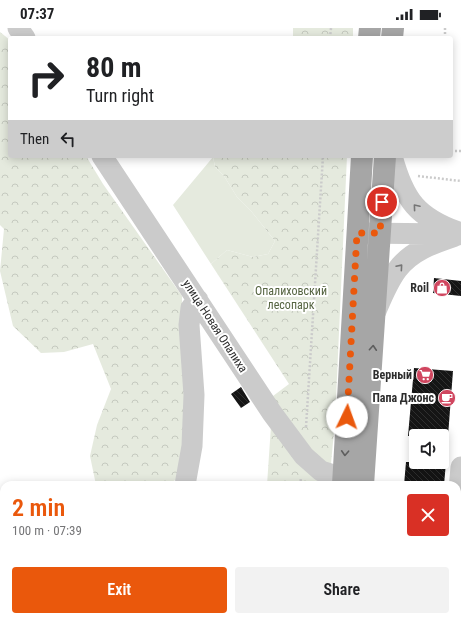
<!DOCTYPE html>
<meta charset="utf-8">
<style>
:root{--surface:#fff;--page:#f2f2f2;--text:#202124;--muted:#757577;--accent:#ea580c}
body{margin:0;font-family:"Roboto Condensed",sans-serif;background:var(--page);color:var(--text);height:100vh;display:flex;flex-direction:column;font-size:15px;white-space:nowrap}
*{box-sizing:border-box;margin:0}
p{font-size:13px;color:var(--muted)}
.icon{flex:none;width:22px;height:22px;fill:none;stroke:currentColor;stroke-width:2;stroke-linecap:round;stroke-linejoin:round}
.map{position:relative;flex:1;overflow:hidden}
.sheet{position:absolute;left:0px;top:453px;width:461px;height:140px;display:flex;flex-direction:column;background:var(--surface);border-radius:12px 12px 0 0;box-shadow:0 2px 10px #0003}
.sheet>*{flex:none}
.hud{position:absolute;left:8px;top:8px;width:445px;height:122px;border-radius:4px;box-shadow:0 2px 10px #0003;background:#fff;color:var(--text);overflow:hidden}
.fabs{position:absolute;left:409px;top:401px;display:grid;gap:8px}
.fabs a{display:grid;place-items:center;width:40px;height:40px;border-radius:4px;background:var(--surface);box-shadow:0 2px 10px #0003;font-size:20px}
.pin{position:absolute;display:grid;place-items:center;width:34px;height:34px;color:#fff;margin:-17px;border:2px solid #fff;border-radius:50%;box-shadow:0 1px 4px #0007}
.me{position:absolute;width:44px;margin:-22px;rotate:3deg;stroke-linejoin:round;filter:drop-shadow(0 0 3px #0008)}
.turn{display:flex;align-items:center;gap:14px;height:84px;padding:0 12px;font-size:18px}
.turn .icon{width:52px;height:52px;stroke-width:2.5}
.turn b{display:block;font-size:28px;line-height:34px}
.then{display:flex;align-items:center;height:38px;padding:0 12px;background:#0003;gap:8px;font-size:15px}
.round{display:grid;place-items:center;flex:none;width:42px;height:42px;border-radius:4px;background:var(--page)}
.headline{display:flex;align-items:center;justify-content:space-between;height:68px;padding:0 12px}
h1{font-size:24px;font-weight:600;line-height:30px;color:var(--accent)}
.button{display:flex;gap:8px;margin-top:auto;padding:8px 12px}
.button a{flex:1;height:46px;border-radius:4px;background:var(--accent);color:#fff;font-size:16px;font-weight:600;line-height:46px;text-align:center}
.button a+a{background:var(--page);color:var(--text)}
.status{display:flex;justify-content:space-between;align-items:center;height:28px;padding:0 20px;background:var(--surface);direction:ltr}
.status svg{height:11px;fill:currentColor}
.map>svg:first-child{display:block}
.grass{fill:#e5eade}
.forest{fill:url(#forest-crowns)}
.building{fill:url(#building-back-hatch)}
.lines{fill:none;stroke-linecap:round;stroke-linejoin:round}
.path{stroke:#cbcbcb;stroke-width:2.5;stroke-dasharray:2 2;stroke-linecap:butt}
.minor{stroke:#cbcbcb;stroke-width:21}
.major{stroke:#a6a6a6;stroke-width:22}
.oneway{stroke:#757575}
.oneway2{stroke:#5e5e5e}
.route{stroke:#ea580c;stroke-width:7;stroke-dasharray:0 12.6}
.labels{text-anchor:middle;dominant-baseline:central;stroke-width:4;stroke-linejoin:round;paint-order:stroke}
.poi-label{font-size:12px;font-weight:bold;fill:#2e2e2e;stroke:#fff;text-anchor:end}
.park-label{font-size:12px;fill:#556441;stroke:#fff}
.street-label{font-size:12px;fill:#2e2e2e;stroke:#fff}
</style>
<div class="status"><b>07:37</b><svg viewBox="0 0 49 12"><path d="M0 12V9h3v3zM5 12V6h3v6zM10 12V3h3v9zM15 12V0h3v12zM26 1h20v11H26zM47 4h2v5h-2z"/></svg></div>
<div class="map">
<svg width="461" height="593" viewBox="0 0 461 593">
<defs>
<pattern id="forest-crowns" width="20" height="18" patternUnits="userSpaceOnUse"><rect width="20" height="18" fill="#e5eade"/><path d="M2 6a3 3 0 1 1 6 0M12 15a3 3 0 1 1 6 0" fill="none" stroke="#c5c9bf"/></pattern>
<pattern id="building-back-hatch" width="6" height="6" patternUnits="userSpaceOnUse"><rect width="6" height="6" fill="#151515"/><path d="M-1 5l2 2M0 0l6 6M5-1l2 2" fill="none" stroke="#2f2f2f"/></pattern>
</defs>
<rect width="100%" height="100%" fill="#fff"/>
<!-- grass -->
<path class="grass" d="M213,129L215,139L224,148L237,169L251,183L275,213L268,226L253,229L227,222L211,236L173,177Z
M385,589H449L451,593H383Z"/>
<!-- forest -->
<path class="forest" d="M293,0H353V10H293Z
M0,4L10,12V128H86L103,156L182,268V301L187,368L181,449L166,457H96L90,428L97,397L111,361L93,316L64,324L41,325L13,298L0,243L4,201L0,197Z
M213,128H347L335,393L329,457H267L273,368L289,356L211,236L227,222L253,229L268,226L275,213L251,183L237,169L224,148L215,139Z
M259,589H316V593H259Z"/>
<!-- building -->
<path class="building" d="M434,250L461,253V268L433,265Z
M414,340L453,343L448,408H408Z
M241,359L250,374L241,380L231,366Z
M406,434H446L444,457H404Z"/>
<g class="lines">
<!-- path -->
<path class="path" d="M330,10L331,0
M445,10V0
M451,123H461
M418,148L461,153
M306,399L323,128
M300,457L301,450
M281,593L282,589"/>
<!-- minor -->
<path class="minor" d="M18,0L25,10
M102,128L272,385L304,428L321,443L343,450
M392,128C404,172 417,190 461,205
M362,205L449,206
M376,283C382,269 388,254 397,242C412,221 438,214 461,206
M185,457L192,418L194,367L189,297L191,280L198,272
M457,486L461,439
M458,535L461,542
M0,558L4,565
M0,590L4,588
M371,593L374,589"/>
<!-- major -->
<path class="major" d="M369,10L370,0
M392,10L393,0
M343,457L362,128
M363,457L385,128
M329,593L330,589
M348,593L349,589"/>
</g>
<!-- one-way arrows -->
<defs><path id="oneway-chevron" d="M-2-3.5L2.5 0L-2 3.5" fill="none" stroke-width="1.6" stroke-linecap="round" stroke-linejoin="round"/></defs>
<g class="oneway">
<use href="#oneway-chevron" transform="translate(416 179) rotate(-130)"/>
<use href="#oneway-chevron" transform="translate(400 239) rotate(-49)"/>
</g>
<g class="oneway2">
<use href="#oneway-chevron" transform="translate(373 320) rotate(-86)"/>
<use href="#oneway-chevron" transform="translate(345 425) rotate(93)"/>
</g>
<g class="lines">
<!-- route -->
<path class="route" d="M347,389L357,205H380L382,174"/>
</g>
<!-- icons -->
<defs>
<symbol id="shop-disc" viewBox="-11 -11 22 22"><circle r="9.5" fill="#d0465f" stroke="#fff"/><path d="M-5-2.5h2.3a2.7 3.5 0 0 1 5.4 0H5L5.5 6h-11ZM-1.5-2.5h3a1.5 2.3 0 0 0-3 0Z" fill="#fff"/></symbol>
<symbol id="supermarket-disc" viewBox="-11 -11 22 22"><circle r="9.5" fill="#d0465f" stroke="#fff"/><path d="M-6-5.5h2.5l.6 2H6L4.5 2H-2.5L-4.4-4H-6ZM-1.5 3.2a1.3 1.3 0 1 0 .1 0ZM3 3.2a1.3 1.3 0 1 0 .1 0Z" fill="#fff"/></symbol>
<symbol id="cafe-disc" viewBox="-11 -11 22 22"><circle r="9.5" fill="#d0465f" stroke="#fff"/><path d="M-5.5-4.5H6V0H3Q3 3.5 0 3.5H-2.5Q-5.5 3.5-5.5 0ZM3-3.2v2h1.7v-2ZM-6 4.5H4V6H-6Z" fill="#fff"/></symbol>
</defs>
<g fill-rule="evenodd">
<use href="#shop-disc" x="432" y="250" width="20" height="20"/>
<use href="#supermarket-disc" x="415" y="337" width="20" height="20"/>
<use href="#cafe-disc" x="437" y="360" width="20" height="20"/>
</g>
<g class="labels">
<!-- poi labels -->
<g class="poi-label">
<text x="429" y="260">Roil</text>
<text x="412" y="347">Верный</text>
<text x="434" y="370">Папа Джонс</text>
</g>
<!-- park labels -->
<g class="park-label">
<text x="291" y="263">Опалиховский<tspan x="291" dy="14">лесопарк</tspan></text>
</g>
<!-- street labels -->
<g class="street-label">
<text transform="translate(215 298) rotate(57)">улица Новая Опалиха</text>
</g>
</g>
</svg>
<div class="fabs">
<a><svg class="icon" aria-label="sound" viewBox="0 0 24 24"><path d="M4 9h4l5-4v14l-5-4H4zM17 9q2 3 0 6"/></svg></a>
</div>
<div class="pin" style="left:382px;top:174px;background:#d93025"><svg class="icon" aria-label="arrive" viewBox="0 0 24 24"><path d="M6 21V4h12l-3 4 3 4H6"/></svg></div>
<svg class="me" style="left:347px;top:389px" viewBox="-20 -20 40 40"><circle r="19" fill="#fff"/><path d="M0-13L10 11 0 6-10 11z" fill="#ea580c"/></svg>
<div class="hud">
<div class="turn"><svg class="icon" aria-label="right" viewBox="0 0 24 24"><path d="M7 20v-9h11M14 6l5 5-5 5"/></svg><div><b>80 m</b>Turn right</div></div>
<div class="then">Then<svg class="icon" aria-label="left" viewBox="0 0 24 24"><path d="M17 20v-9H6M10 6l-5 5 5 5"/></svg></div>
</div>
<section class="sheet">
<div class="headline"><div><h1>2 min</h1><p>100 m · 07:39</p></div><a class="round" style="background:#d93025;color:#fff"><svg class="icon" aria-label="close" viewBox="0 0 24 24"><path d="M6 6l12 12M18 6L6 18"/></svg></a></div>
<div class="button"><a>Exit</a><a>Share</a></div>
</section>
</div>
